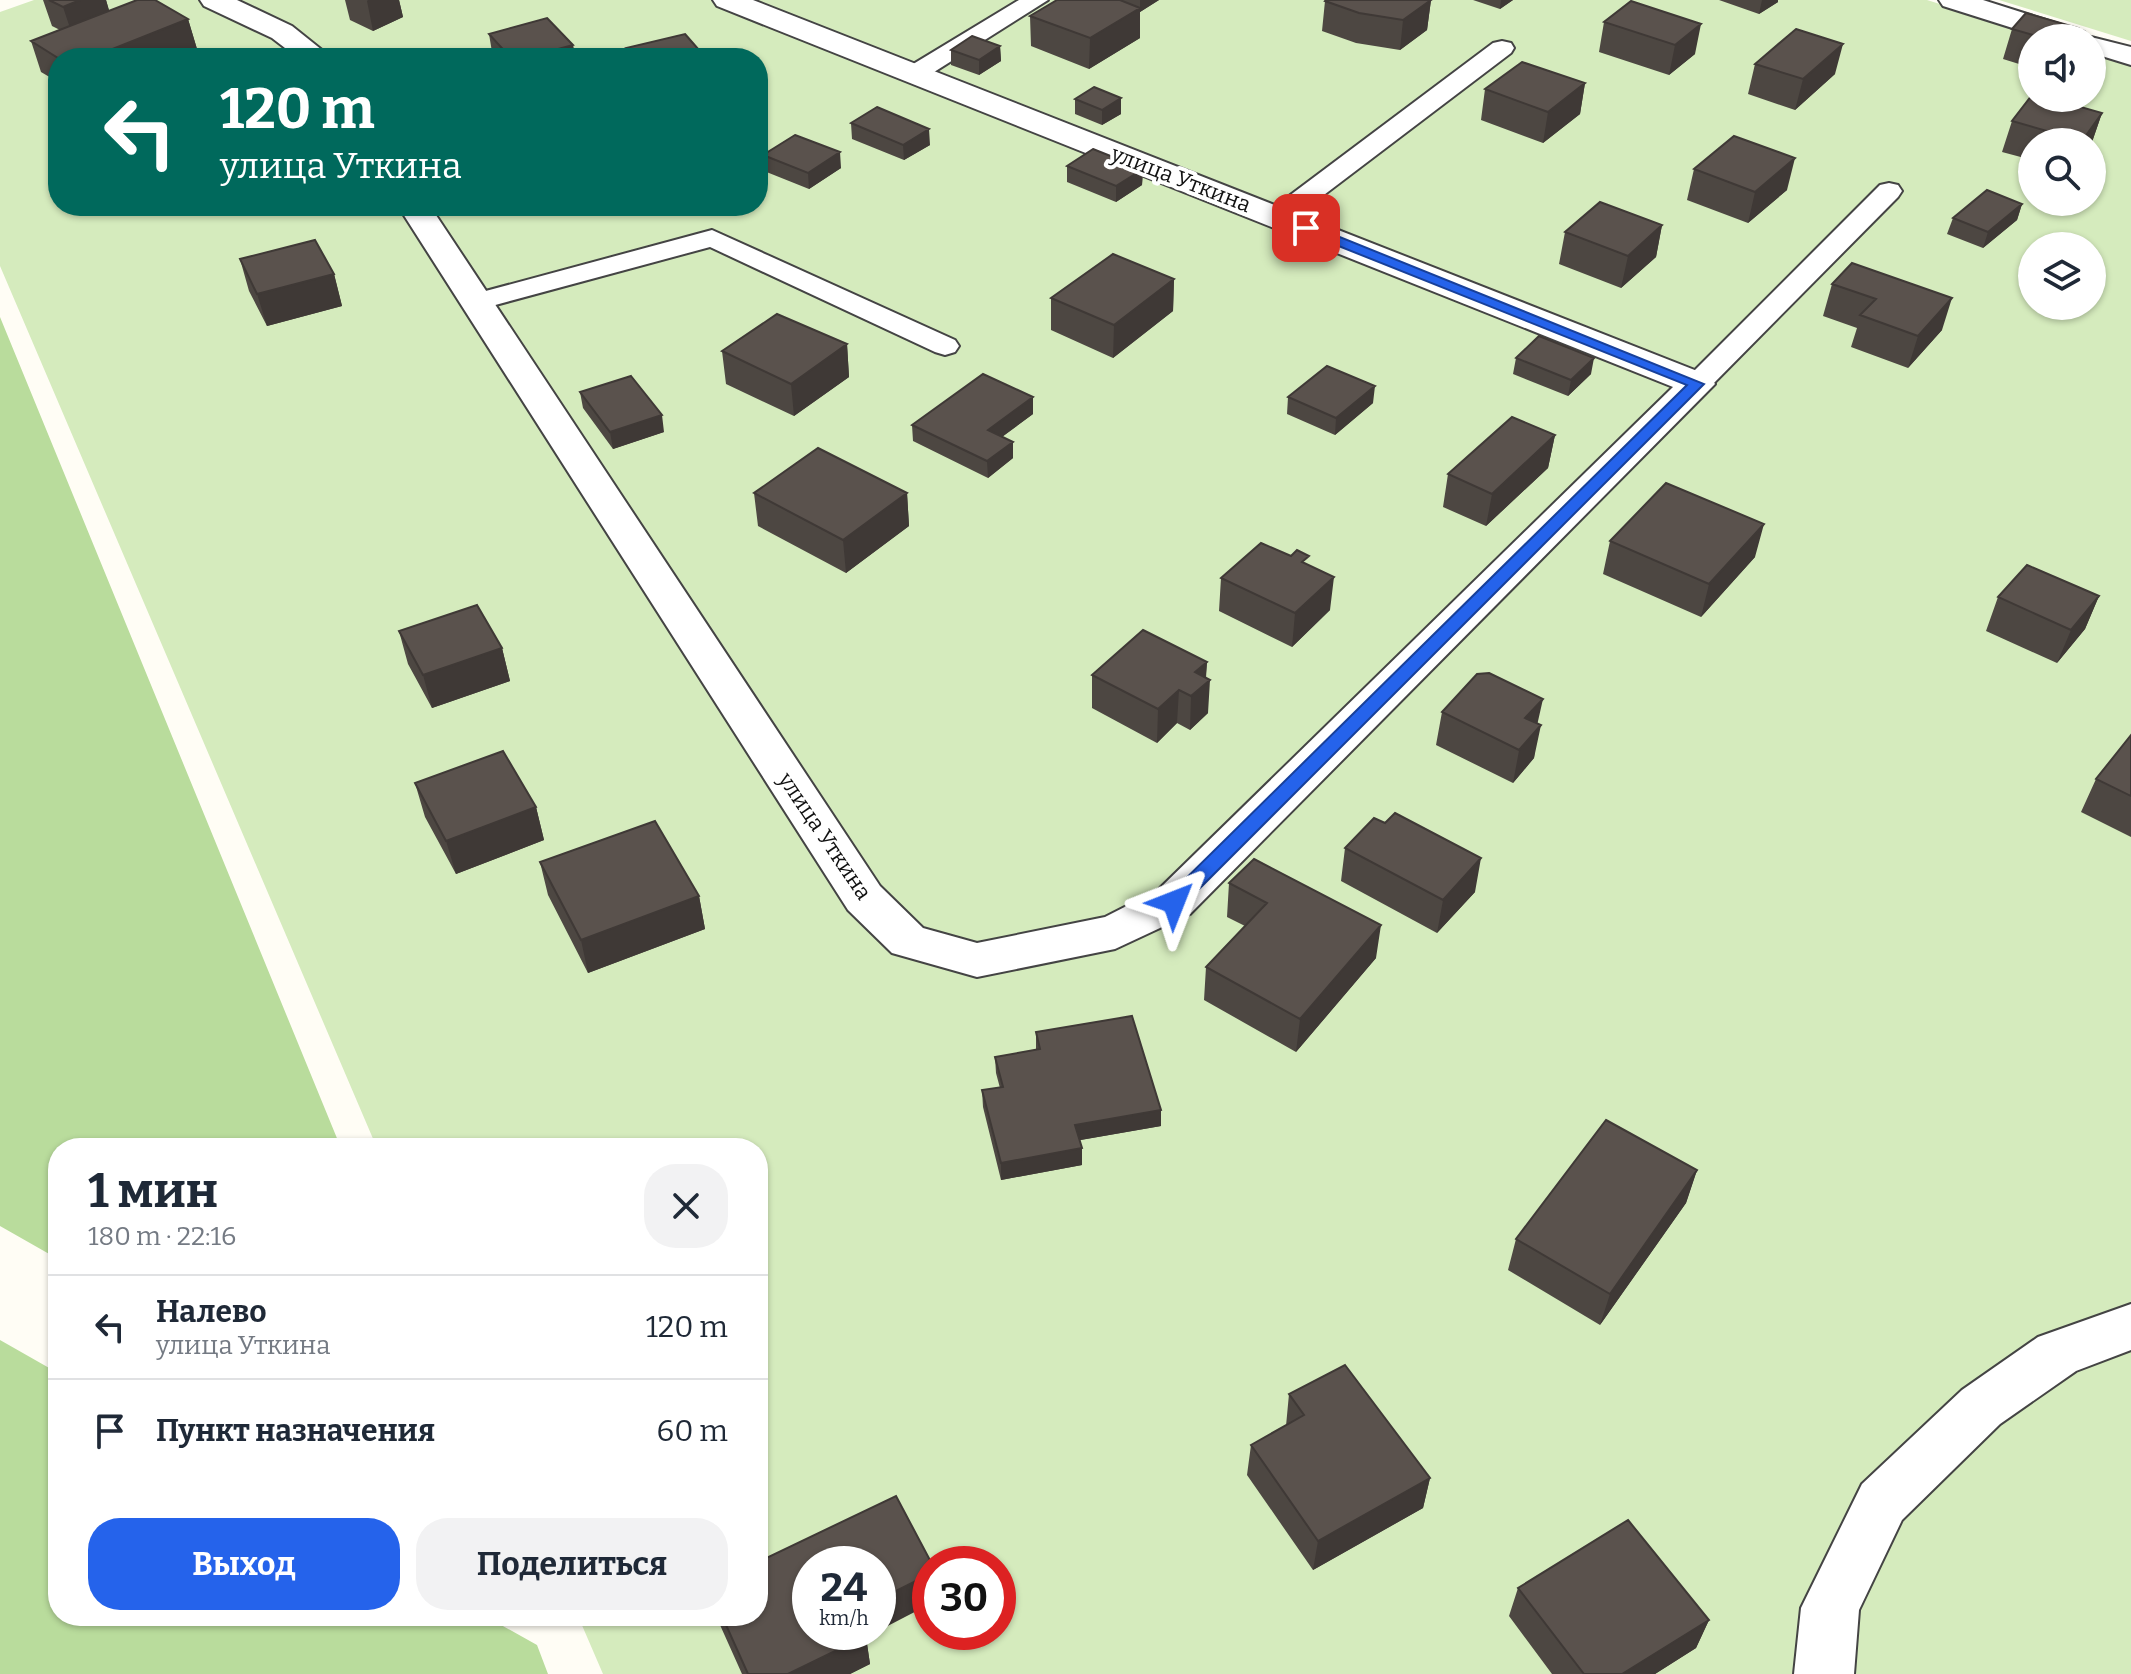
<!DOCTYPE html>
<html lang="ru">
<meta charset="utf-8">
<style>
:root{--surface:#fff;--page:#f2f2f3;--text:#1f2937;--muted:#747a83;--line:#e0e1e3;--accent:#2563eb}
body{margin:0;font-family:Bitter,serif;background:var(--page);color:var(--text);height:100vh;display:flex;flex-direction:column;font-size:30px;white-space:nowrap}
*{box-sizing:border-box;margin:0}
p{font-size:26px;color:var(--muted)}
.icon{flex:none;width:44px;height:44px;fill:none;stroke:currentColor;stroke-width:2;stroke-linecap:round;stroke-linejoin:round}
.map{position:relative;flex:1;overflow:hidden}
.drawer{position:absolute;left:48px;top:1138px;width:720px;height:488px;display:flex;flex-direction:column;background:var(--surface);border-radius:32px;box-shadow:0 2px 6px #0004}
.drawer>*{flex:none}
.hud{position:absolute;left:48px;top:48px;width:720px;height:168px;border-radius:32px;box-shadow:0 2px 6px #0004;background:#00695c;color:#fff;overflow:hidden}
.buttons{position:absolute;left:2018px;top:24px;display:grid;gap:16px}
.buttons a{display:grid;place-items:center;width:88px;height:88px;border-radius:50%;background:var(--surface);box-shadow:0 2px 6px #0004;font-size:40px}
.speed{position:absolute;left:792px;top:1546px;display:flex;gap:16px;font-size:40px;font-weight:700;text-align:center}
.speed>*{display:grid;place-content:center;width:104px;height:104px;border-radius:50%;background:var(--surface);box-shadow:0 2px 6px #0004;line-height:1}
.speed small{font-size:20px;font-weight:400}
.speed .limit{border:12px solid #d22;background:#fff;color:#111}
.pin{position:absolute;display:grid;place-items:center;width:68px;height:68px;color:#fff;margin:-34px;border-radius:16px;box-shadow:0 4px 12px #0006}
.me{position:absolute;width:88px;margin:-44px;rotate:45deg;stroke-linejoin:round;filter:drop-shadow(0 0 6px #0008)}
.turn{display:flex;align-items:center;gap:28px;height:168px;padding:0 40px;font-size:36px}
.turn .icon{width:104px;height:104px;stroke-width:2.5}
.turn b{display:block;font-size:56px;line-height:68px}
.round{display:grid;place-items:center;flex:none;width:84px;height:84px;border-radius:32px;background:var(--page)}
.head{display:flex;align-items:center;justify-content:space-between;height:136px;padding:0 40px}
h1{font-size:48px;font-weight:700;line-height:60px}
.action{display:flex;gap:16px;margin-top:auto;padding:16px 40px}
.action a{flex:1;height:92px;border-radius:32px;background:var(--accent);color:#fff;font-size:32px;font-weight:700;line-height:92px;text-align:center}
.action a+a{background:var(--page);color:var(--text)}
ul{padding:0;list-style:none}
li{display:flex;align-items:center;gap:24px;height:104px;padding:0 40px;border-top:2px solid var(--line)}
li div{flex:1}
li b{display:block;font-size:30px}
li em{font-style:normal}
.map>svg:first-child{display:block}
.green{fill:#d5ebbd;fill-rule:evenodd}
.forest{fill:#b9dc9c}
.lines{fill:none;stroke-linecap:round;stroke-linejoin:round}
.service-casing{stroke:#444;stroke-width:4}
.minor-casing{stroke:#444;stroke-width:4}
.service{fill:#fff;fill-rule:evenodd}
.minor{fill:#fff;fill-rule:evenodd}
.wall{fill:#4d4742}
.shaded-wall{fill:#3f3936}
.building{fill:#5a524d;stroke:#3f3936;stroke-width:2}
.route{fill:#2563eb;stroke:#184099;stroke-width:2}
.labels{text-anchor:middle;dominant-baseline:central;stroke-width:8;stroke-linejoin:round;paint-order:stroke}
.street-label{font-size:22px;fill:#111;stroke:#fff}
</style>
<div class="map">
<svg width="2131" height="1674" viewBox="0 0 2131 1674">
<rect width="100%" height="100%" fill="#fffdf5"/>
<!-- green -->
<path class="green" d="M34,0H1927L2048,38H2032V98H2092V52L2131,64V1674H603L578,1616H758V1148H377L0,266V12ZM58,58H758V206H58ZM2032,142H2092V202H2032ZM2032,246H2092V306H2032ZM810,1564H878V1632H810ZM930,1564H998V1632H930Z
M1999,0H2131V41Z"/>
<!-- forest -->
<path class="forest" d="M0,317L341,1148H58V1259L0,1226Z
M0,1340L58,1373V1616H485L537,1645L548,1674H0Z"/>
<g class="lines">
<defs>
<path id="service" d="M1019,0H1048L923,79H905L902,74L905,69Z
M1502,41L1511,43L1514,48L1511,53L1287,223H1269L1265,217L1269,211L1493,43Z
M1889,183L1898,185L1902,191L1898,197L1707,390L1697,393L1687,390L1682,384L1687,378L1880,185Z
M712,230L955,340L959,346L955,352L945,355L935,352L710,247L477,310L467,308L463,302L467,296Z"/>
<path id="minor" d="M200,0H237L292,26L332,58H298L272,38L204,6Z
M713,0H753L1710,376L1715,384L1190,914L1115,949L977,977L892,953L848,910L398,206H430L880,886L923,928L977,943L1105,917L1158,890L1673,387L717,6Z
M1939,0H1983L2084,32L2087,36L2131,47V65L2092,53V38H2044L1943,6Z
M2131,1304V1350L2076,1371L2000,1424L1902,1520L1859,1610L1854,1674H1794L1801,1608L1862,1484L1962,1390L2038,1337Z"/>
</defs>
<!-- service casing -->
<use href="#service" class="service-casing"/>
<!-- minor casing -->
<use href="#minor" class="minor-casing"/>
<!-- service -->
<use href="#service" class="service"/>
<!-- minor -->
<use href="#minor" class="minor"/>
</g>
<!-- wall -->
<path class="wall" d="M43,0H106L109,11L188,19L197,49L175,58H58V82L41,72L31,41L60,30L52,26Z
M345,0H399L403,17L373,31L350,20Z
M1057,0H1159L1140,12V38L1089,69L1031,46L1030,16Z
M1431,0L1427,30L1400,50L1356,43L1322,31L1325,1Z
M1473,0H1513L1500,9Z
M1719,0H1778V2L1759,14Z
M1631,1L1695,54L1669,75L1599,52L1604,22Z
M2078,28L2075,38H2032V68L2003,59L2012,29Z
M489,34L573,45L575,58H493Z
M1000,46L1001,61L979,75L951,65V50Z
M626,48L706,58H627Z
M1755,64L1835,74L1795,110L1748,94Z
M1585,83L1580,114L1543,143L1481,120L1485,89Z
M1075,99L1121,114L1102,125L1075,114Z
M2102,113L2092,142H2032V160L2002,152L2012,121Z
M851,123L930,145L904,160L852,139Z
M763,155L841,168L809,189L764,171Z
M1067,166L1143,169L1142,185L1116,202L1067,182Z
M1694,169L1787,190L1748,223L1687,200Z
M2022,204L2017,220L1983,248L1947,234L1953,218Z
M1662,225L1656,257L1621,288L1559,264L1565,232Z
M240,259L334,274L342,306L267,326L249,291Z
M1852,263L1942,330L1908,368L1851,347L1857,328L1823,316L1832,284Z
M1174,279L1173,311L1113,358L1051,330V298Z
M847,344L849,377L794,416L726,384L722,351Z
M1516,358L1591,374L1568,396L1513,374Z
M580,392L664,432L613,449L583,408Z
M1288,397L1373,403L1335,435L1287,414Z
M1033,414L1002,437L1013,442V458L988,478L913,441L912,425Z
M1555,435L1548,468L1486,526L1443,507L1448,474Z
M754,493H907L909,526L846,573L758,526Z
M1610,541L1755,557L1701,617L1603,574Z
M1308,565L1330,610L1292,647L1219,611L1221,578Z
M2099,596L2085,629L2057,663L1986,631L1998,597Z
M399,631L502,648L510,681L432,708L408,664Z
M1207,662L1206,678L1208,713L1190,730L1177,723L1157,743L1092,708V675Z
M1442,712L1538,723L1534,758L1513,783L1436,745Z
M2131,735V837L2081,812L2096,779Z
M415,783L536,807L544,840L456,874L425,817Z
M1385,823L1475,892L1437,933L1341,881L1345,848Z
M540,862L699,896L705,929L588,973L548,895Z
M1229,883L1376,958L1296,1052L1204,1000L1206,967L1245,926L1227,917Z
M1036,1032L1161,1126L1080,1140L1082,1165L1001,1180L983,1107L982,1090L1000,1088L996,1073L995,1057L1036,1050Z
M1697,1170L1686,1203L1600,1325L1508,1270L1516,1239Z
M1289,1394L1430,1478L1423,1508L1313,1570L1247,1475L1251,1445L1286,1426Z
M1518,1588L1709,1620L1696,1648L1655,1674H1552L1509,1616Z
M716,1616H758L866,1637L870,1664L850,1674H742Z"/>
<!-- shaded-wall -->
<path class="shaded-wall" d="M80,0H106L112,20L73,37L63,7Z
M368,0H399L403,17L373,31L367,1Z
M1140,0H1159L1140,12V38L1089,69L1090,38L1140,8Z
M1431,0L1427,30L1400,50L1403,20Z
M1501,0H1513L1500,9Z
M1762,0H1778V2L1759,14Z
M188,19L197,49L175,58H90Z
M1701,24L1695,54L1669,75L1675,45Z
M2078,28L2075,38H2069Z
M1843,44L1835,74L1795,110L1803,79Z
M573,45L575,58H525Z
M1000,46L1001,61L979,75V60Z
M1585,83L1580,114L1543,143L1548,112Z
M1121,98V114L1102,125V110Z
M759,112L761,128L758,129V113Z
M2102,113L2092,142H2081L2082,141Z
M929,129L930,145L904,160L903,145Z
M840,152L841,168L809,189L808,173Z
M1795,158L1787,190L1748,223L1755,192Z
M1143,169L1142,185L1116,202V186Z
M2022,204L2017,220L1983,248L1988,232Z
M1662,225L1656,257L1621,288L1628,256Z
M334,274L342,306L267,326L257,294Z
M1174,279L1173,311L1113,358L1114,325Z
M1952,298L1942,330L1908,368L1918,336Z
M847,344L849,377L794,416L791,384Z
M1594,358L1591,374L1568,396L1571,380Z
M1375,386L1373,403L1335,435L1336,418Z
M1033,397V414L988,447V430Z
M662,415L664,432L613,449L610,432Z
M1555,435L1548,468L1486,526L1492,494Z
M1013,442V458L988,478L987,461Z
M907,493L909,526L846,573L843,540Z
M1764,524L1755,557L1701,617L1709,584Z
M1334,577L1330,610L1292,647L1295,613Z
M2099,596L2085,629L2057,663L2071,630Z
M502,648L510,681L432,708L423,675Z
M1207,662L1205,684L1210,680L1208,713L1190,730L1191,696L1195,672Z
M1179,690L1177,723L1157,743L1158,709Z
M1543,699L1536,730L1541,725L1534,758L1513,783L1525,718Z
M536,807L544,840L456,874L446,841Z
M1481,858L1475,892L1437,933L1443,900Z
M699,896L705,929L588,973L581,940Z
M1381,925L1376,958L1296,1052L1300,1019Z
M1161,1110V1126L1075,1141V1125Z
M1082,1148V1165L1001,1180V1163Z
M1697,1170L1686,1203L1600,1325L1610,1294Z
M1430,1478L1423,1508L1313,1570L1318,1541Z
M930,1574V1604L878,1631V1600Z
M1709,1620L1696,1648L1655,1674H1622Z
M857,1632H876L866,1637L870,1664L850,1674H788Z"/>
<!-- building -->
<path class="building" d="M49,0H80L63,7Z
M137,0H155L188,19L90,58H58L31,41Z
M1057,0H1120L1140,8L1090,38L1030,16Z
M1326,0H1431L1403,20L1359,13L1325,1Z
M1631,1L1701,24L1675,45L1604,22Z
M2026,13L2078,28L2069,38H2044L2012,29Z
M547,18L573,45L525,58H511L489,34Z
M1796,29L1843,44L1803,79L1755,64Z
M685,34L706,58H634L626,48Z
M972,36L1000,46L979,60L951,50Z
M1522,62L1585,83L1548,112L1485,89Z
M1094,87L1121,98L1102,110L1075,99Z
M2032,95V98H2049L2102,113L2082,141L2012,121Z
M877,107L929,129L903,145L851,123Z
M795,135L840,152L808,173L763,155Z
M1734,136L1795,158L1755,192L1694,169Z
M1093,149L1143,169L1116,186L1067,166Z
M1987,190L2022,204L1988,232L1953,218Z
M1600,202L1662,225L1628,256L1565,232Z
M315,240L334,274L257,294L240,259Z
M1113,254L1174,279L1114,325L1051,298Z
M1852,263L1952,298L1918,336L1860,315L1876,299L1832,284Z
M777,314L847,344L791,384L722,351Z
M1539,336L1594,358L1571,380L1516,358Z
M1327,366L1375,386L1336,418L1288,397Z
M983,374L1033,397L988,430L1013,442L987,461L912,425Z
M631,376L662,415L610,432L580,392Z
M1512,417L1555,435L1492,494L1448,474Z
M818,448L907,493L843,540L754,493Z
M1666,483L1764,524L1709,584L1610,541Z
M1261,543L1291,556L1297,550L1309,556L1302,562L1334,577L1295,613L1221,578Z
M2027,565L2099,596L2071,630L1998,597Z
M477,605L502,648L423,675L399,631Z
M1143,630L1207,662L1195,672L1210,680L1191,696L1179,690L1158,709L1092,675Z
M1489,673L1543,699L1525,718L1541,725L1519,750L1442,712L1477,674Z
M2131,735V796L2096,779Z
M503,751L536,807L446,841L415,783Z
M1395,813L1481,858L1443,900L1345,848L1374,818L1385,823Z
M655,821L699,896L581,940L540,862Z
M1254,859L1381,925L1300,1019L1206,967L1267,903L1229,883Z
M1132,1016L1161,1110L1075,1125L1082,1148L1001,1163L982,1090L1003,1087L995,1057L1040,1049L1036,1032Z
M1606,1120L1697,1170L1610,1294L1516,1239Z
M1345,1365L1430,1478L1318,1541L1251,1445L1304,1415L1289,1394Z
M896,1496L932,1564H930V1574L878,1600V1564H810V1632H864L866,1636L788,1674H748L722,1616H758V1562Z
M1628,1520L1709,1620L1622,1674H1584L1518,1588Z"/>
<!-- route -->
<path class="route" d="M1301,225H1310L1704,384L1181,907L1174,909L1165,902L1167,897L1687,385L1301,231Z"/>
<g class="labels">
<!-- street labels -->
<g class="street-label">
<text transform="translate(1181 179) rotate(21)">улица Уткина</text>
<text transform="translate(825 836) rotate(56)">улица Уткина</text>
</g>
</g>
</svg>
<div class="buttons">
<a><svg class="icon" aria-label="sound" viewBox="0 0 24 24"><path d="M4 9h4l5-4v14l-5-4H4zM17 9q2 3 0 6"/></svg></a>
<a><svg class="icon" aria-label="search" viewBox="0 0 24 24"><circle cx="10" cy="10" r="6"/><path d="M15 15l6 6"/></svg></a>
<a><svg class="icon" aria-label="layers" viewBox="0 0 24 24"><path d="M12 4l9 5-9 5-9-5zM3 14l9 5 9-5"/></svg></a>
</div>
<div class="speed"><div>24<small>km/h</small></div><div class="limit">30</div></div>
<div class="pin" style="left:1306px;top:228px;background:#d93025"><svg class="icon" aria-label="arrive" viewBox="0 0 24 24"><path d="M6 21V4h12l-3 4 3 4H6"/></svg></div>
<svg class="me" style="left:1174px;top:902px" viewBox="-20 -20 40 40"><path d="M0-17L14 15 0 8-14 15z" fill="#2563eb" stroke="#fff" stroke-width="4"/></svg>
<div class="hud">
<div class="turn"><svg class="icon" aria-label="left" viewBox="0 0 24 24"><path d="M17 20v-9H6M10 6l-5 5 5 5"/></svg><div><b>120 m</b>улица Уткина</div></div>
</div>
<section class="drawer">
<div class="head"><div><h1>1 мин</h1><p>180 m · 22:16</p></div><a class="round"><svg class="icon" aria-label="close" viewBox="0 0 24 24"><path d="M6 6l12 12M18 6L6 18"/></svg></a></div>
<ul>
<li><svg class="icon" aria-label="left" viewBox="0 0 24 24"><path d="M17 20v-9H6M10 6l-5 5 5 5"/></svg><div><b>Налево</b><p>улица Уткина</p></div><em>120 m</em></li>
<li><svg class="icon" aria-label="arrive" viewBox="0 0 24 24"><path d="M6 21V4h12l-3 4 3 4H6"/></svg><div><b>Пункт назначения</b></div><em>60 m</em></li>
</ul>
<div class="action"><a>Выход</a><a>Поделиться</a></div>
</section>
</div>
